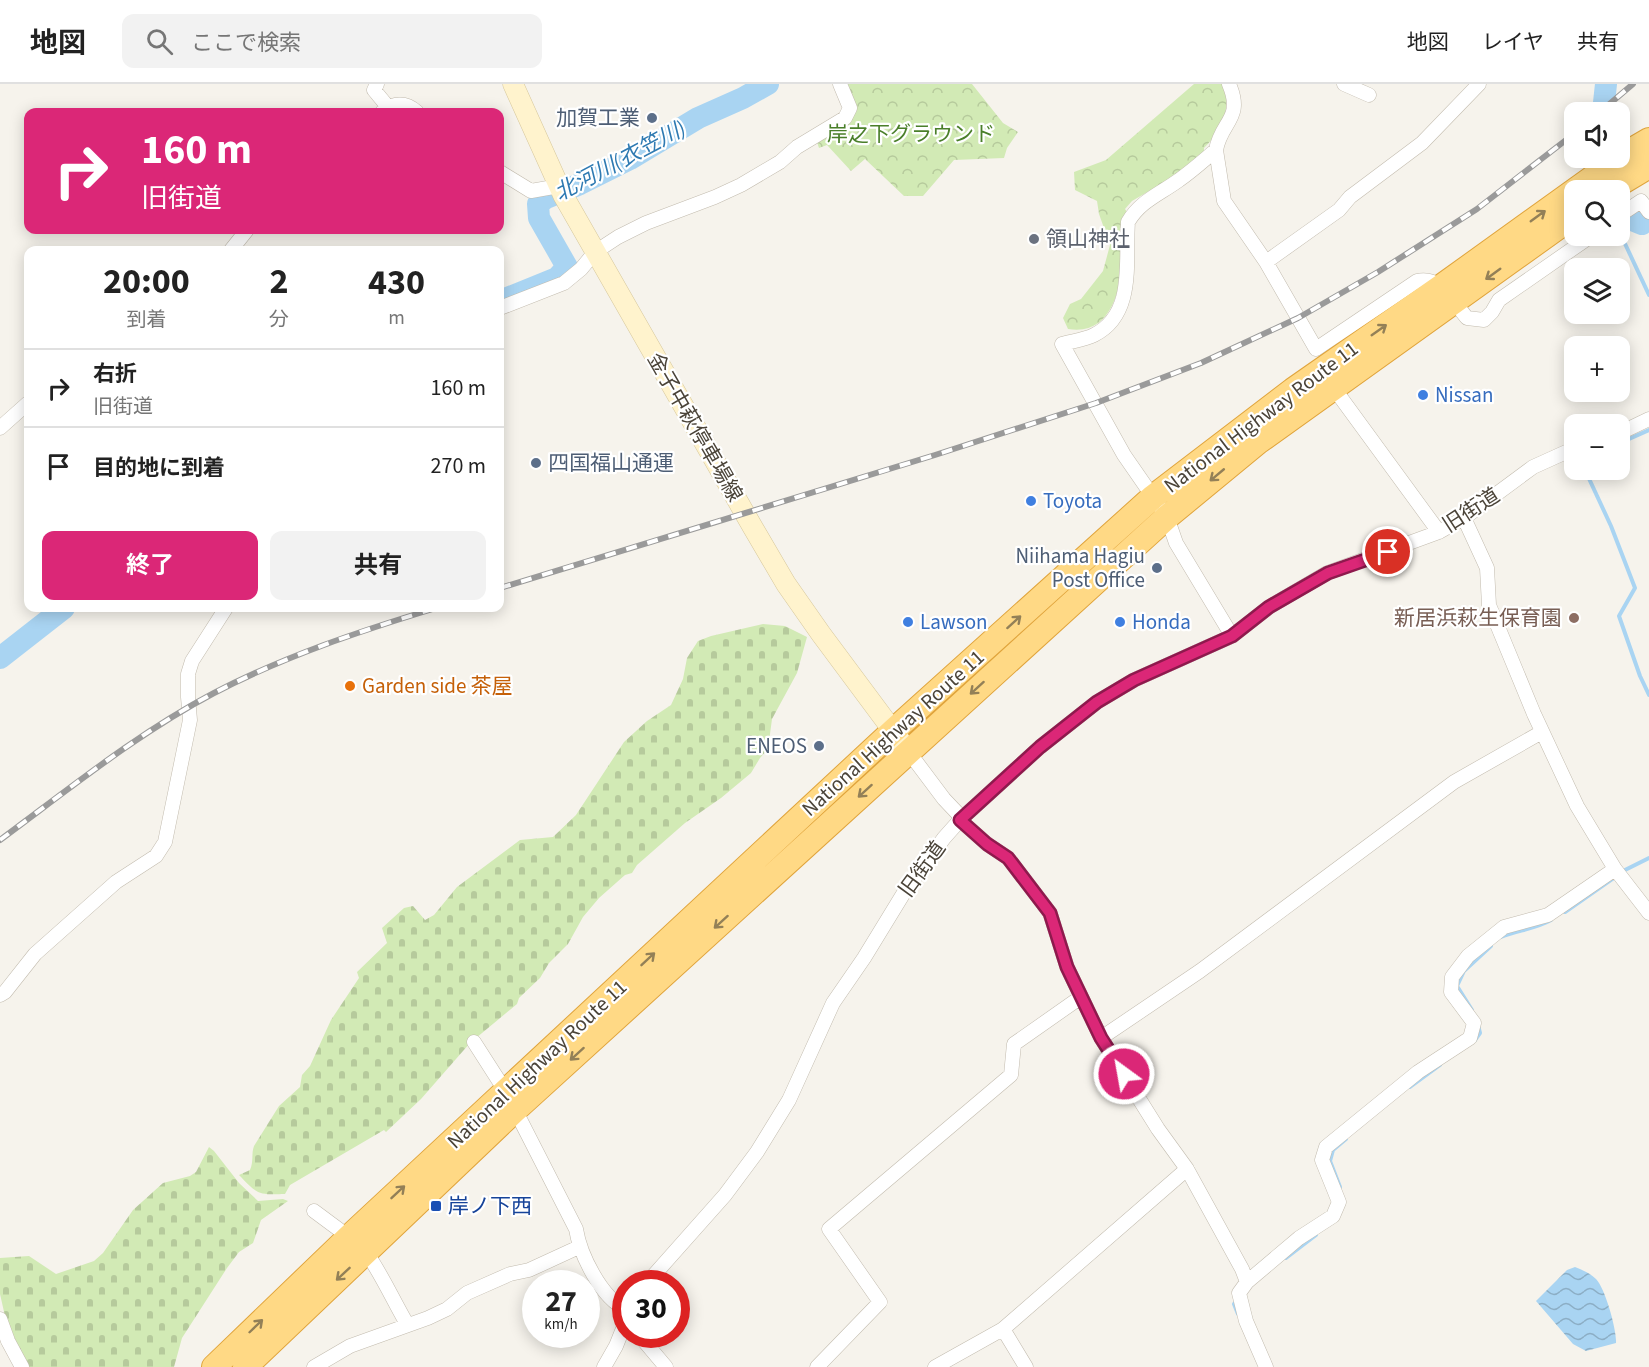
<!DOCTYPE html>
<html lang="ja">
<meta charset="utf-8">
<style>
:root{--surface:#fff;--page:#f2f2f2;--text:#222;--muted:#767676;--line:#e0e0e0;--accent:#db2777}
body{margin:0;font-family:"Source Sans 3","Noto Sans JP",sans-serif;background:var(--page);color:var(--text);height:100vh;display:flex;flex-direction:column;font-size:22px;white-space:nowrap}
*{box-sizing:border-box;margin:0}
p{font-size:20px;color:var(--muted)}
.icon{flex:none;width:33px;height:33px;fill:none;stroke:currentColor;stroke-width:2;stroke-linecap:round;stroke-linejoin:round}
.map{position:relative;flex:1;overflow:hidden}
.sheet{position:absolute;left:24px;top:162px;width:480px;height:366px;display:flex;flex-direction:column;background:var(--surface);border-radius:12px;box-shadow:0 3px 15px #0003}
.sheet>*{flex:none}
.hud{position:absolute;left:24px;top:24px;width:480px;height:126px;border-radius:12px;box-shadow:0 3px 15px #0003;background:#db2777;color:#fff;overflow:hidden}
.tools{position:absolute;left:1564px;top:18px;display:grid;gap:12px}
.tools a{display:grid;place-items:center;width:66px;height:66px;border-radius:12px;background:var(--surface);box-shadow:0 3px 15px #0003;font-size:30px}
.speed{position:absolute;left:522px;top:1186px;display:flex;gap:12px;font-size:30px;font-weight:700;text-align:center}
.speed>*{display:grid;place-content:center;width:78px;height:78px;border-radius:50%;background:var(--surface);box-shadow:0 3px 15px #0003;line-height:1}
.speed small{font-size:15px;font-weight:400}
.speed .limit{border:9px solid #d22;background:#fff;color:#111}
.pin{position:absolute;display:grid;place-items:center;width:51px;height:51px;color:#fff;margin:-26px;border:3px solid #fff;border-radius:50%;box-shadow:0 2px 6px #0007}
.me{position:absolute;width:66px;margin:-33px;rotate:328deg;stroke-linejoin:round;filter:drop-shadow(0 0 4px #0008)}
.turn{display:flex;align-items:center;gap:21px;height:126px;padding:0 18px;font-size:27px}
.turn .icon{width:78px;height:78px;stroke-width:2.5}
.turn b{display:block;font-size:42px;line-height:51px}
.eta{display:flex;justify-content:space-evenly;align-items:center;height:102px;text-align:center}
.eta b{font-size:36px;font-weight:700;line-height:42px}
.action{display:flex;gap:12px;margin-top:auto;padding:12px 18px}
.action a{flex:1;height:69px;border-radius:12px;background:var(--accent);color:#fff;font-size:24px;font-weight:700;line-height:69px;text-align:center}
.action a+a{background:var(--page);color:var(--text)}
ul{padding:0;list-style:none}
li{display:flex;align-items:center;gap:18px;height:78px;padding:0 18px;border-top:2px solid var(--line)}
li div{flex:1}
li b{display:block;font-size:22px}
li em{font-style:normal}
header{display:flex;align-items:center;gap:36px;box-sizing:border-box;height:84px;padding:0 30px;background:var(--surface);border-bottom:2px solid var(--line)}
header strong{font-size:28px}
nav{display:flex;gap:33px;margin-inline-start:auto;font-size:21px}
.search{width:420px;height:54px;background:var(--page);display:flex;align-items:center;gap:15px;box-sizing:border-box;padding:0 21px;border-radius:12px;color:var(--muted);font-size:22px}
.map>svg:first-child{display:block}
.forest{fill:url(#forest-crowns)}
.cemetery{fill:url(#cemetery-stones)}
.water{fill:url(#water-waves)}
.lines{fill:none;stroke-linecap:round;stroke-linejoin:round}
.stream{stroke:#a9d4f2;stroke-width:4}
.river{stroke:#a9d4f2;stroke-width:22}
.minor-casing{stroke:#c2bbae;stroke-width:15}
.secondary-casing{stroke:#d6c79b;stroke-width:21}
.trunk-casing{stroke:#e0a43c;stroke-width:26}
.minor{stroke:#fff;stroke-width:14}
.secondary{stroke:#fff3cd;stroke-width:20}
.trunk{stroke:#ffd985;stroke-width:24}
.rail-casing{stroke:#9a9a9a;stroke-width:6}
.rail{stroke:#fff;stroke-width:4;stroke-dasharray:11;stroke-linecap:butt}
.oneway{stroke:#938057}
.route-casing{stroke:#8e194d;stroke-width:15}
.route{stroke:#db2777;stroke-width:10}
.service-dot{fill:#5c6f8a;stroke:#fff;stroke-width:2}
.worship-dot{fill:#6b7280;stroke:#fff;stroke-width:2}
.shop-dot{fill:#3f7fe0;stroke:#fff;stroke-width:2}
.education-dot{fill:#8d6e63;stroke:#fff;stroke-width:2}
.food-dot{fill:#e8710a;stroke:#fff;stroke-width:2}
.transit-dot{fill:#1a4fb4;stroke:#fff;stroke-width:2}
.labels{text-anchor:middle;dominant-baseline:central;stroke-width:4.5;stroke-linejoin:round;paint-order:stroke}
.service-label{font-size:21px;fill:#4e5e75;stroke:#fff;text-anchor:end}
.park-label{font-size:21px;fill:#4a7f2a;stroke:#fff}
.worship-label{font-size:21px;fill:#5b616d;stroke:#fff;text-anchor:start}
.shop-label{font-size:21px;fill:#366cbe;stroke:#fff;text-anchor:start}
.street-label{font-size:21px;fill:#4b4439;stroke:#fff}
.education-label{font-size:21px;fill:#785e54;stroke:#fff;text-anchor:end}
.food-label{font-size:21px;fill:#c56008;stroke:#fff;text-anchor:start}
.transit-label{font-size:21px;fill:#164399;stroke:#fff;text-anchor:start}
.water-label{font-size:22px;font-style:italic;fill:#2e7ab2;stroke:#fff}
</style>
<header>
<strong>地図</strong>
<div class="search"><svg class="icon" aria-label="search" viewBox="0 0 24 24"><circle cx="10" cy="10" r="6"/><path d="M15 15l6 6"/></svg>ここで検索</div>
<nav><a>地図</a><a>レイヤ</a><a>共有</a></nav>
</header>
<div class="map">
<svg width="1649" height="1283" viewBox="0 0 1649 1283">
<defs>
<pattern id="forest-crowns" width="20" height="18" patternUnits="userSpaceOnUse" patternTransform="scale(1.5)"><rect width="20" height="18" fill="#d2eab5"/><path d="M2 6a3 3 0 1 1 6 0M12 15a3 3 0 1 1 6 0" fill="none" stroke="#b6ca9c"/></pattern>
<pattern id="cemetery-stones" width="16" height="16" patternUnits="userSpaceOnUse" patternTransform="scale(1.5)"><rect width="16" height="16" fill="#d2eab5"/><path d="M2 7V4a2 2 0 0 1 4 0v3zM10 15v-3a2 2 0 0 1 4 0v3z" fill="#b6ca9c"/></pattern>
<pattern id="water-waves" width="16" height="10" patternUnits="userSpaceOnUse" patternTransform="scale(1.5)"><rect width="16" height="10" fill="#a9d4f2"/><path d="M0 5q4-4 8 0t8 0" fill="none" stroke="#8caec5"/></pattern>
</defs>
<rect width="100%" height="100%" fill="#f6f3ec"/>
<!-- forest -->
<path class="forest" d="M847,0H972L1003,39L1018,48L1007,64L1004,74L954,76L923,112H904L865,75L851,87L827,61L819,64L817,58L852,36L856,22Z
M1194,0H1223C1232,25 1222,46 1204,64V71L1187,85L1132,117L1125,125L1127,128C1124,165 1127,255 1068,245L1063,234L1070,220L1081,215L1103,187L1110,161L1099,130L1097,117L1075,106L1074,88L1106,76Z"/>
<!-- cemetery -->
<path class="cemetery" d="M763,540L785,542L807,553L797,589L772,635L768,665L760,674L751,689L721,714L685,739L637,781L632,789L625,791L599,814L583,833L568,860L549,879L540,894L519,914L517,920L470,959L421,1015L386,1048L384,1046L290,1101L285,1110C258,1111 257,1110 239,1091L250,1086C254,1077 251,1070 254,1062L279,1022L300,1003L302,991L310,982L331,936L359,894L357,888L387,859L382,844L404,824L413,822L425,836L434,831L457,803L520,756L553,753L576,731L624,658L647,637L671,621L683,595L687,574L698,557L711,552Z
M209,1063L214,1067L239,1099L258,1117L283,1115L288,1117L261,1136L253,1159L239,1168L227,1184L182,1254L174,1283H29L7,1241L0,1210V1174L29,1172L56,1190L94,1177L103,1169L133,1126L163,1099L190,1092L196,1088Z"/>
<!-- water -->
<path class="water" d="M1575,1183C1582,1186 1590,1189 1596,1195C1605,1204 1617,1246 1616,1259L1586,1267L1573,1260L1536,1217L1567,1186Z"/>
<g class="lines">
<!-- stream -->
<path class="stream" d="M1620,149L1649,211
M1620,359L1649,346
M1585,386L1611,442L1635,504L1619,532L1640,592L1649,611
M1565,828L1625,786L1649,774
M1501,853C1518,846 1535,845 1551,836
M1472,926L1457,902L1464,887L1491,862
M1475,956L1480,949L1478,941
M1410,1003L1440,981
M1340,1103L1330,1077L1333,1066L1346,1055
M1286,1174L1316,1151
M1238,1230L1234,1220L1238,1216"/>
<!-- river -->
<path class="river" d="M1603,28L1606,0
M1620,131L1642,140
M500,217L557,194L567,183L539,134L538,120L546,114L580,100L630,75L698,34L743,14L768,0
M0,574L64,524"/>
<defs>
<path id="minor" d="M377,0L374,6L388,23
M1229,0C1244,35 1221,37 1216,66L1224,117L1266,178
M1344,0L1369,11
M1479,0L1422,59L1350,113L1339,126L1266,178L1316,265L1417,197C1441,191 1454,219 1467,234L1484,236L1492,228L1499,216L1591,152
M382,28C394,18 406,18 417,28
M1216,66C1204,76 1192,87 1179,96C1160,110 1140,117 1128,138C1125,176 1136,230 1094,251C1084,256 1072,257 1062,260L1124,371L1167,433L1176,459L1232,552
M500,88L531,107L559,102
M1620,131L1641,117L1649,128
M231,166L247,146
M500,224L564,199L581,185L595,168L618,153L646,139L715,113L741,101L780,78L797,63L845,34L850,24L840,0
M1333,303L1439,448
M0,344L28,319
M1620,349L1649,335
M1464,434L1487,484L1489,521L1534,630L1577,722L1615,785L1649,829
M908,667L944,715L962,734
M960,736L987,760L1008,774L1050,829L1067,883L1101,954
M0,911L5,908L35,870L116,798L156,772L165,758L190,636L188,613V590L192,577L226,524
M474,958L506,1008L576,1145C580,1170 601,1214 626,1225
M314,1127L349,1153
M366,1168C382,1191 393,1216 407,1240
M1247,1198L1299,1154L1333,1132L1339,1118L1322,1076L1326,1063L1418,988L1470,954L1474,939L1451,908L1452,893L1468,872L1504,843L1548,831L1615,785
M646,1200L725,1111L757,1068L789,1016L833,919L864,874L905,807L944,754L960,736L1040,663L1097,618L1134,596L1232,552L1269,523L1327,489L1439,448L1464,434L1533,383L1575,364
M0,1235L8,1257L22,1283
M639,1251L666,1283
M314,1283L350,1262L428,1234L447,1225L467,1209L510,1190L529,1186L579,1163
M604,1283L616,1262L626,1237
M817,1283L880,1218L829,1145L1011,991L1014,960L1081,913
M935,1283L1003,1245
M1026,1283L1003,1245L1187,1085
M1266,1283L1246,1237L1239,1209L1247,1198L1242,1185L1187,1085L1158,1045L1101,954L1200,887L1454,698L1542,648"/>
<path id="secondary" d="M513,0L563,111L752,442L786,500L821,550L908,667"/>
<path id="trunk" d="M1620,73L1649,56
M1609,106L1649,82
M214,1283L349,1153L893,647L1153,413L1293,306L1442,202L1620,74
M245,1283L515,1026L1167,433L1258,358L1575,131"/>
</defs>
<!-- minor casing -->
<use href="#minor" class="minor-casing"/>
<!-- secondary casing -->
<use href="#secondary" class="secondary-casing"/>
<!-- trunk casing -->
<use href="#trunk" class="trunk-casing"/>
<!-- minor -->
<use href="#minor" class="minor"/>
<!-- secondary -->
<use href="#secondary" class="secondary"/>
<!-- trunk -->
<use href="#trunk" class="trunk"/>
<defs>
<path id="rail" d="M1600,28L1633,0
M500,504L935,371L1096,319L1201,279L1298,234L1378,188L1477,125L1575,49
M0,756C69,705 138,649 214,609C285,572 360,547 436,524"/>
</defs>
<!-- rail casing -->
<use href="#rail" class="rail-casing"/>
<!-- rail -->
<use href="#rail" class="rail"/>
</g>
<!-- one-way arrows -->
<defs><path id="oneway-shaft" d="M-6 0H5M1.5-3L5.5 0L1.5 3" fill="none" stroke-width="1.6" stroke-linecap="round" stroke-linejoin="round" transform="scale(1.5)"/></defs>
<g class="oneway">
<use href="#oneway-shaft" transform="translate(1538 132) rotate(-36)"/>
<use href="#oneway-shaft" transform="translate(1493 190) rotate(144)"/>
<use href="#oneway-shaft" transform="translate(1379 246) rotate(-35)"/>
<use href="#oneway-shaft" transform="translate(1217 391) rotate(140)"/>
<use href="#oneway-shaft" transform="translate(1014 538) rotate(-42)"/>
<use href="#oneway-shaft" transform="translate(977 604) rotate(138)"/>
<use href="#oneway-shaft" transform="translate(865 707) rotate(138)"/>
<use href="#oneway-shaft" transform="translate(721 838) rotate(138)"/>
<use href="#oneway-shaft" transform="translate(648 875) rotate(-43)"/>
<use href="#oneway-shaft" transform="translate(577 970) rotate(138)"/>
<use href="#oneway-shaft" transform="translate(398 1108) rotate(-43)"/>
<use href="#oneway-shaft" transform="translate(343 1190) rotate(137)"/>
<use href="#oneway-shaft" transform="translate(256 1242) rotate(-44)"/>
</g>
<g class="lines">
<defs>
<path id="route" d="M1124,990L1101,954L1067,883L1050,829L1008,774L987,760L960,736L1040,663L1097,618L1134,596L1232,552L1269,523L1328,489L1388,468"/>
</defs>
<!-- route casing -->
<use href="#route" class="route-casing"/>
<!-- route -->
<use href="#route" class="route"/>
</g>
<!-- markers -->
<g class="service-dot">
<circle cx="652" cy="34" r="6"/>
<circle cx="536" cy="379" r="6"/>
<circle cx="1157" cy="484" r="6"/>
<circle cx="819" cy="662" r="6"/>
</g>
<circle class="worship-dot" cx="1034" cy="155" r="6"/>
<g class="shop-dot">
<circle cx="1423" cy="311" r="6"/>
<circle cx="1031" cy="417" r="6"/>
<circle cx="908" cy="538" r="6"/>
<circle cx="1120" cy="538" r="6"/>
</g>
<circle class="education-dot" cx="1574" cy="534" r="6"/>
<circle class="food-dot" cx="350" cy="602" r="6"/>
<rect class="transit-dot" x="430" y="1116" width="12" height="12" rx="3"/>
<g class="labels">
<!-- service labels -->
<g class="service-label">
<text x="640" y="34">加賀工業</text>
<text x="548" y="379" text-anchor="start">四国福山通運</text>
<text x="1145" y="472">Niihama Hagiu<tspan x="1145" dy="24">Post Office</tspan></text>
<text x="807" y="662">ENEOS</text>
</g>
<!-- park labels -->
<g class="park-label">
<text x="911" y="50">岸之下グラウンド</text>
</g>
<!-- worship labels -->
<g class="worship-label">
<text x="1046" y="155">領山神社</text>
</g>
<!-- shop labels -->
<g class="shop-label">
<text x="1435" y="311">Nissan</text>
<text x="1043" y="417">Toyota</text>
<text x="920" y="538">Lawson</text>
<text x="1132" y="538">Honda</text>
</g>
<!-- street labels -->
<g class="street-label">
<text transform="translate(1261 333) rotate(-37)">National Highway Route 11</text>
<text transform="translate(695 343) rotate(60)">金子中萩停車場線</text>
<text transform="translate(1471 426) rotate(-33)">旧街道</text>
<text transform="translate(893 649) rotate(-42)">National Highway Route 11</text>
<text transform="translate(922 785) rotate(-54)">旧街道</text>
<text transform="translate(537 980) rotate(-43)">National Highway Route 11</text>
</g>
<!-- education labels -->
<g class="education-label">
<text x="1562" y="534">新居浜萩生保育園</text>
</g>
<!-- food labels -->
<g class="food-label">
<text x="362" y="602">Garden side 茶屋</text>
</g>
<!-- transit labels -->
<g class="transit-label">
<text x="448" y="1122">岸ノ下西</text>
</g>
<!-- water labels -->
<g class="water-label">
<text transform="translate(620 77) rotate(-28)">北河川(衣笠川)</text>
</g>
</g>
</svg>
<div class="tools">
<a><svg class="icon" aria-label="sound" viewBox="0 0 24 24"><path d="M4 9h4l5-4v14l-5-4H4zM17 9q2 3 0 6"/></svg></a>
<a><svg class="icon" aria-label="search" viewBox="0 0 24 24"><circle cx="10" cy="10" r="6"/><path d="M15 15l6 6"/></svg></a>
<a><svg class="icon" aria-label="layers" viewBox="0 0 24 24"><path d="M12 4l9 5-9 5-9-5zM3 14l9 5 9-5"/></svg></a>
<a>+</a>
<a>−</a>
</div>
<div class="speed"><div>27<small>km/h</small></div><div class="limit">30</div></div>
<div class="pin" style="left:1388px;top:468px;background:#d93025"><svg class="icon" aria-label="arrive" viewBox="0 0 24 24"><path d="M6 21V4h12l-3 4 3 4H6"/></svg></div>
<svg class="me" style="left:1124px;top:990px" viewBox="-20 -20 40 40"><circle r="17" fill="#db2777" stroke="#fff" stroke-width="3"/><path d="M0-11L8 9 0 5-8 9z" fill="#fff"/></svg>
<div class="hud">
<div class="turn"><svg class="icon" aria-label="right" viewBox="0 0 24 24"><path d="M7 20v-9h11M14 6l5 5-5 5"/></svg><div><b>160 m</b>旧街道</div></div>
</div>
<section class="sheet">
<div class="eta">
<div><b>20:00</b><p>到着</p></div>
<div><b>2</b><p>分</p></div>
<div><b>430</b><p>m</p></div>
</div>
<ul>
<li><svg class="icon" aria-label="right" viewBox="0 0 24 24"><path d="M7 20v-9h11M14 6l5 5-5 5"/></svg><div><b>右折</b><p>旧街道</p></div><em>160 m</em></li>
<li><svg class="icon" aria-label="arrive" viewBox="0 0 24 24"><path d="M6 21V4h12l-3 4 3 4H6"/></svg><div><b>目的地に到着</b></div><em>270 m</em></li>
</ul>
<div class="action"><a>終了</a><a>共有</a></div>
</section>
</div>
